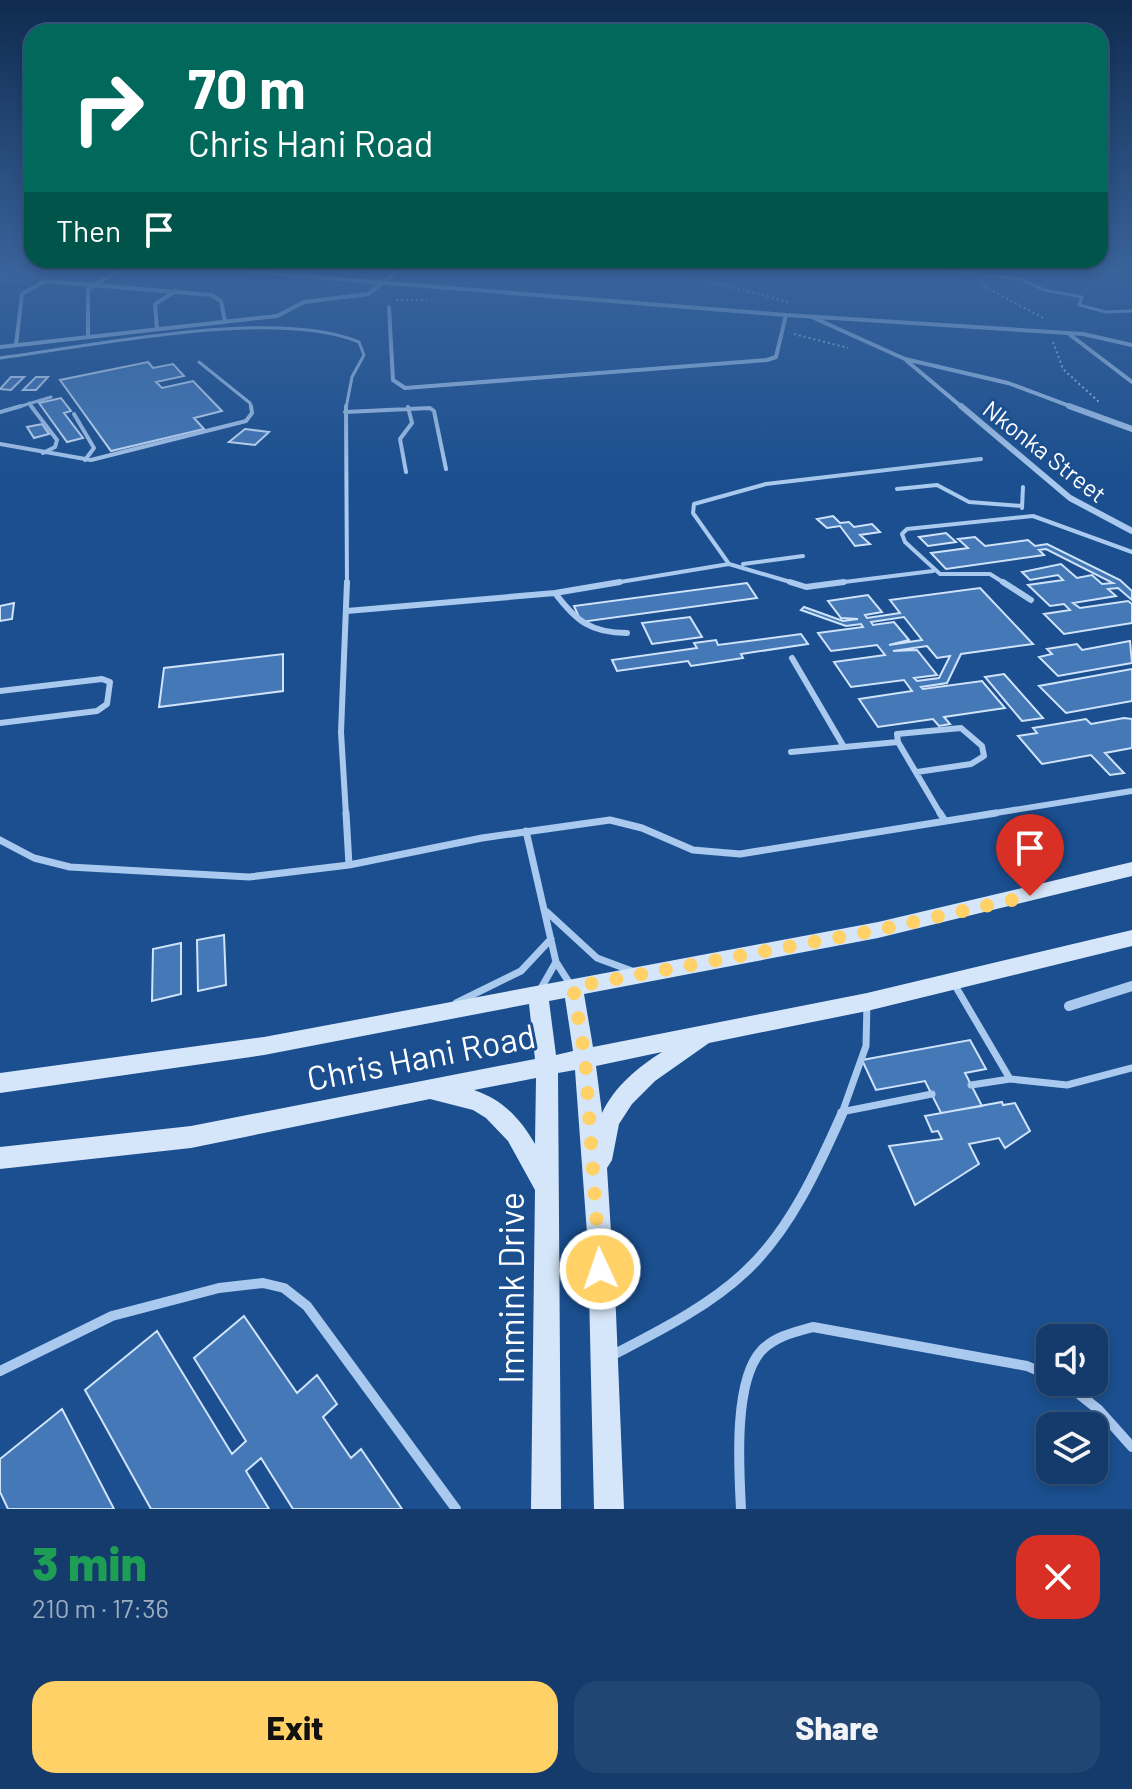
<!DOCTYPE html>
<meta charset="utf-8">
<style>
:root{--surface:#143b6b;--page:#214673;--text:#f1f3f6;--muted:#9dadc1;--line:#33557e;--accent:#ffd166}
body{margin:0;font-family:Barlow,sans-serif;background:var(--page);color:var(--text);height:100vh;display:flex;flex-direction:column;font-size:30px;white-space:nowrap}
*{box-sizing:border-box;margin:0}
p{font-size:26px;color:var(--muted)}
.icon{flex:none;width:44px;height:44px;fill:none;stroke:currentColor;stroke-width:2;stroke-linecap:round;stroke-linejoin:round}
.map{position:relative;height:1509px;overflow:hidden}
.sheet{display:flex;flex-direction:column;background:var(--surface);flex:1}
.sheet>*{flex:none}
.hud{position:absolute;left:24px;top:24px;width:1084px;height:244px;border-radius:24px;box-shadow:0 4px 12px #0003,0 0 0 2px var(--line);background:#00695c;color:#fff;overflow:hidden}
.controls{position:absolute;left:1036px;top:1324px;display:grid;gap:16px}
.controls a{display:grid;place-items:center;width:72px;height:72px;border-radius:16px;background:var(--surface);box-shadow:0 4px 12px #0003,0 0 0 2px var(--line);font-size:40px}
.pin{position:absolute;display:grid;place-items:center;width:68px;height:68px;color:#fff;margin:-82px -34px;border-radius:50% 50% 50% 0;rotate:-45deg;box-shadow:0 0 8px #0007}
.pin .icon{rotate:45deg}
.me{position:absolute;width:88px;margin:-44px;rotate:357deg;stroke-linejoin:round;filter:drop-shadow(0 0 6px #0008)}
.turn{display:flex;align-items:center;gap:28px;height:168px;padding:0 32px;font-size:36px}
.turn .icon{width:104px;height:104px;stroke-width:2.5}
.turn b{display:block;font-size:56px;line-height:68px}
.then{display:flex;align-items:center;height:76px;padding:0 32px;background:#0003;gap:16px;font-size:30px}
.round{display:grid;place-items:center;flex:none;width:84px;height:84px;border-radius:24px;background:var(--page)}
.summary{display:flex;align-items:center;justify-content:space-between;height:136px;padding:0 32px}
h1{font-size:48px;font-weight:800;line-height:60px;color:#1e9e55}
.primary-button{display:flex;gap:16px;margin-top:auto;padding:16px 32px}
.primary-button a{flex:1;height:92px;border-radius:24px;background:var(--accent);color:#111;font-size:32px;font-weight:800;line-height:92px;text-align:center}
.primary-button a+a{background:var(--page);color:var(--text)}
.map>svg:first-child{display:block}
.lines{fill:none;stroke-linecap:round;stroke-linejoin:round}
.stream{stroke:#9cc4f0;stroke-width:3}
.building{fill:#4478b7;stroke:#cfe3fa;stroke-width:2;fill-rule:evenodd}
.path{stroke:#a9c9ee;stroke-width:2;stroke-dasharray:2 3;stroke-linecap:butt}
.service-far4{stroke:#a9c9ee;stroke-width:3}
.service-far3{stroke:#a9c9ee;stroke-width:4}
.service-far2{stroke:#a9c9ee;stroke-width:6}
.service-far1{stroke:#a9c9ee;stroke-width:7}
.service{stroke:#a9c9ee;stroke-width:10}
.minor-far2{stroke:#a9c9ee;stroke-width:4}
.minor-far1{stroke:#a9c9ee;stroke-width:6}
.minor{stroke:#a9c9ee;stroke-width:10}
.secondary{fill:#d6e6fa;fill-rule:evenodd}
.route{stroke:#ffd166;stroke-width:14;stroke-dasharray:0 25.2}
.labels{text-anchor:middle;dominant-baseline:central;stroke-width:6;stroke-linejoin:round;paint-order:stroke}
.far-street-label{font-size:24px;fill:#fff;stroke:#1b4f8f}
.near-street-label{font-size:34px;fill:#fff;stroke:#1b4f8f}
</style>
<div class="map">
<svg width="1132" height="1509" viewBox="0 0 1132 1509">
<rect width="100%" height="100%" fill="#1b4f8f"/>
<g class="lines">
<!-- stream -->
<path class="stream" d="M943,272H951
M955,272L1021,279L1044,290L1082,297L1079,305L1106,312L1132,311"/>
</g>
<!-- building -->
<path class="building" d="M148,362L153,368L173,364L184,376L156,382L162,388L193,381L222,411L194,418L204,429L111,451L60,380Z
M11,377H24L11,390L0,389Z
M36,377H48L36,390H23Z
M61,398L71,411L64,413L83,438L67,442L39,403Z
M42,424L49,434L34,438L27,427Z
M245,429L269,432L255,445L229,442Z
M833,516L840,523L849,522L854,527L872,524L880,532L860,535L870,544L855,546L840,526L827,528L817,519Z
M946,533L956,542L928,546L919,537Z
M975,537L985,546L1028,540L1035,546L1047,544L1120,580L1132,591V600L1118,588L1108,589L1116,596L1073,603L1080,608L1128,601L1132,604V623L1064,634L1044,614L1070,610L1064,604L1050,606L1028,585L1063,580L1058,575L1030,580L1022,572L1061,564L1077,578L1092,575L1102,584L1113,583L1046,549L1039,550L1044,555L946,569L931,553L968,548L958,539Z
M747,583L757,598L581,622L574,606Z
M980,588L1033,644L961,654L947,683L921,687L923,689L982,681L1005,708L944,717L950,724L939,726L933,719L878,727L859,699L912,691L904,680L851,687L834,662L885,655L877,645L831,651L818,633L863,627L861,624L846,626L801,610L804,607L843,621L858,619L841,618L828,601L868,595L882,612L865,615L867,618L900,613L890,600ZM904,617L922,640L889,645L909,640L894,622L873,625L871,622ZM927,646L937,658L950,656L939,678L917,681L914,678L937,675L917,650L893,651Z
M14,603L12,619L0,621V606Z
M690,617L702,637L652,644L642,623Z
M801,634L808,644L741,654L743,658L691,666L688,661L617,671L612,660L697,648L694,643L716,640L718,645Z
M1130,641L1132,663L1058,676L1039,657L1052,654L1047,649L1077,644L1082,650Z
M283,654V691L159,707L164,668Z
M1132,669V701L1066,713L1039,686Z
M1004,674L1043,718L1022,721L985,677Z
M1124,718L1132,719V748L1105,753L1124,773L1110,775L1091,755L1042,764L1018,736L1037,733L1033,728L1086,719L1091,724Z
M224,935L226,985L198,991L197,940Z
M181,943V994L152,1001L153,949Z
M970,1040L986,1069L965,1073L982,1106L941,1113L925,1081L876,1090L862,1060Z
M1002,1102L1003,1105L1015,1103L1030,1131L1005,1148L999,1138L969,1144L979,1164L915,1205L889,1146L942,1139L938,1131L932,1132L925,1116Z
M244,1316L297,1393L317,1375L337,1404L323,1417L351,1458L361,1449L402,1509H293L261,1458L246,1471L269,1509H151L85,1390L157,1331L232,1454L246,1441L194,1358Z
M62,1409L114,1509H8L0,1492V1459Z"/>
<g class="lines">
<!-- path -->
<path class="path" d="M675,272L788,302
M979,272L985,287L1045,319
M0,280H22
M396,300H427
M794,334L848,348
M1053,342L1063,369L1099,402"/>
<!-- service-far4 -->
<path class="service-far4" d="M0,358C93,346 275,307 359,342L364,355L352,377L346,408
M199,362L250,403L251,408
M29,403L33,408
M15,408L51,397"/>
<!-- service-far3 -->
<path class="service-far3" d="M31,406L57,440L55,447L43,453
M346,406L347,584
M0,412L21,406
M345,412L430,408L434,411L446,469
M74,414L94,448L85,460
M0,444L91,460L246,421L252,413L251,406
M406,472L400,439L412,423L408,407
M897,489L937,485L969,502L1022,506
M1022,508L1023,487
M729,564L693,513L694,504L766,484L981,459
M743,564L803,556
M608,584L729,564L797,584
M828,584L933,571
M1006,584L990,574H940L905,542L902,534L907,529L1033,516L1132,552"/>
<!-- service-far2 -->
<path class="service-far2" d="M790,582L806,587L844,582
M1003,582L1031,600
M555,593L620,582
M347,611L555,593C576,621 591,633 627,633
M792,658L844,747
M0,691L102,679L110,682L107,704L97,711L0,723
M791,752L898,742
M917,772L971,764L984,756L982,746L961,728L897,734L898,742L941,815
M346,815L341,732L347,582
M983,815L1132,791"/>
<!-- service-far1 -->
<path class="service-far1" d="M346,813L349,865
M940,813L945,821
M526,831L556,962L570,984
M0,840L34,858L70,867L249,877L349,865L482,838L610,820L642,828L693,850L740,854L996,813
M547,912L597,958L632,971
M953,982L1010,1079
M540,990L556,962
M456,1003L521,971L551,939
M971,1085L1010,1079L1067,1085L1132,1068
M841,1112L932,1094
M841,1116L866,1046L867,1003"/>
<!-- service -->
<path class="service" d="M611,1356C657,1332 708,1307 746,1271C790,1230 818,1168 842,1114
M0,1371L112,1316L219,1288L263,1283L284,1288L307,1306L456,1509
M1064,1382L1099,1410L1132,1447
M741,1509C739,1469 733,1380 762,1350C776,1336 795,1332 813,1327L1027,1366L1050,1376"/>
<!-- minor-far2 -->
<path class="minor-far2" d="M250,272L786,315L1083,334L1132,345
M389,307L393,380L405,388L767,360L776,357L786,315
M812,317L905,359L1008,383L1075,408
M157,329L155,304L176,291
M1069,334L1132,382
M88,337V289L116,272
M16,345L22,294L45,281L211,295L221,301L225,322
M0,347L277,316L304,302L368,294L397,272
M907,361L963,408"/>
<!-- minor-far1 -->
<path class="minor-far1" d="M961,406L1070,498L1132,531
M1069,406L1132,429"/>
<!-- minor -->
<path class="minor" d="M1069,1006L1132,986"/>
<!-- secondary -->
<path class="secondary" d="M1132,862V876L878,938L584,994L593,1047L867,993L1132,930V946L867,1011L709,1043L655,1081L632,1104L619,1124L612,1160L607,1168L616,1313L624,1509H594L588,1247L575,1070L558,1073L561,1509H531L535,1190L508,1141L486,1118L473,1110L430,1099L191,1148L0,1169V1147L191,1126L535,1059L529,1004L264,1055L0,1093V1073L264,1037L878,922ZM565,998L573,1051L556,1055L549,1001ZM662,1052C637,1068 615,1086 602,1113L596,1066ZM536,1078L535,1144C520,1118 503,1100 474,1090Z"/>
</g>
<!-- sky -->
<linearGradient id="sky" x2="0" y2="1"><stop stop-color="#0f2b4f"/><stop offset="0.56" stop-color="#39639b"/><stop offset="1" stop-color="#39639b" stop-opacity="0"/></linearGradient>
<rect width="1132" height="483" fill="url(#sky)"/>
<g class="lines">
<!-- route -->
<path class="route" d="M600,1269L585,1058L573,987L878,930L1030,896"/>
</g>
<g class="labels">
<!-- far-street labels -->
<g class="far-street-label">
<text transform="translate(1045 451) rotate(38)">Nkonka Street</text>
</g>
<!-- near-street labels -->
<g class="near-street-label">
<text transform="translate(421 1056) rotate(-11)">Chris Hani Road</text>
<text transform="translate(510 1288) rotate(-90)">Immink Drive</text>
</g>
</g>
</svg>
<div class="controls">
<a><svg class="icon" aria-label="sound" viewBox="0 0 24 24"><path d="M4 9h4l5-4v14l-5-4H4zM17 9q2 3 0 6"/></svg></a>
<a><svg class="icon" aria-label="layers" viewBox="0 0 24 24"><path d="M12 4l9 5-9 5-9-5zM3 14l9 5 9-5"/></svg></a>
</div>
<div class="pin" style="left:1030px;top:896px;background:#d93025"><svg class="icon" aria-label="arrive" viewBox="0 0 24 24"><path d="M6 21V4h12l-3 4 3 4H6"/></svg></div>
<svg class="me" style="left:600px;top:1269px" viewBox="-20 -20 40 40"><circle r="17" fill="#ffd166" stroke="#fff" stroke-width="3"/><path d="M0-11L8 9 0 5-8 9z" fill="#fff"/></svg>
<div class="hud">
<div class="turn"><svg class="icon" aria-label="right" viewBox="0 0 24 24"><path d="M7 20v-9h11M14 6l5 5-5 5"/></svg><div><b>70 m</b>Chris Hani Road</div></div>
<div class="then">Then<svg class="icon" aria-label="arrive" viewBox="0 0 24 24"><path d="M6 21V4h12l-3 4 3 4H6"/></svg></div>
</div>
</div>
<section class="sheet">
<div class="summary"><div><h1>3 min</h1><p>210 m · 17:36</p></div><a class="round" style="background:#d93025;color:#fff"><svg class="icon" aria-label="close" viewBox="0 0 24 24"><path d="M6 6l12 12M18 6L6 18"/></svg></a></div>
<div class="primary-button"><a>Exit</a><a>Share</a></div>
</section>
